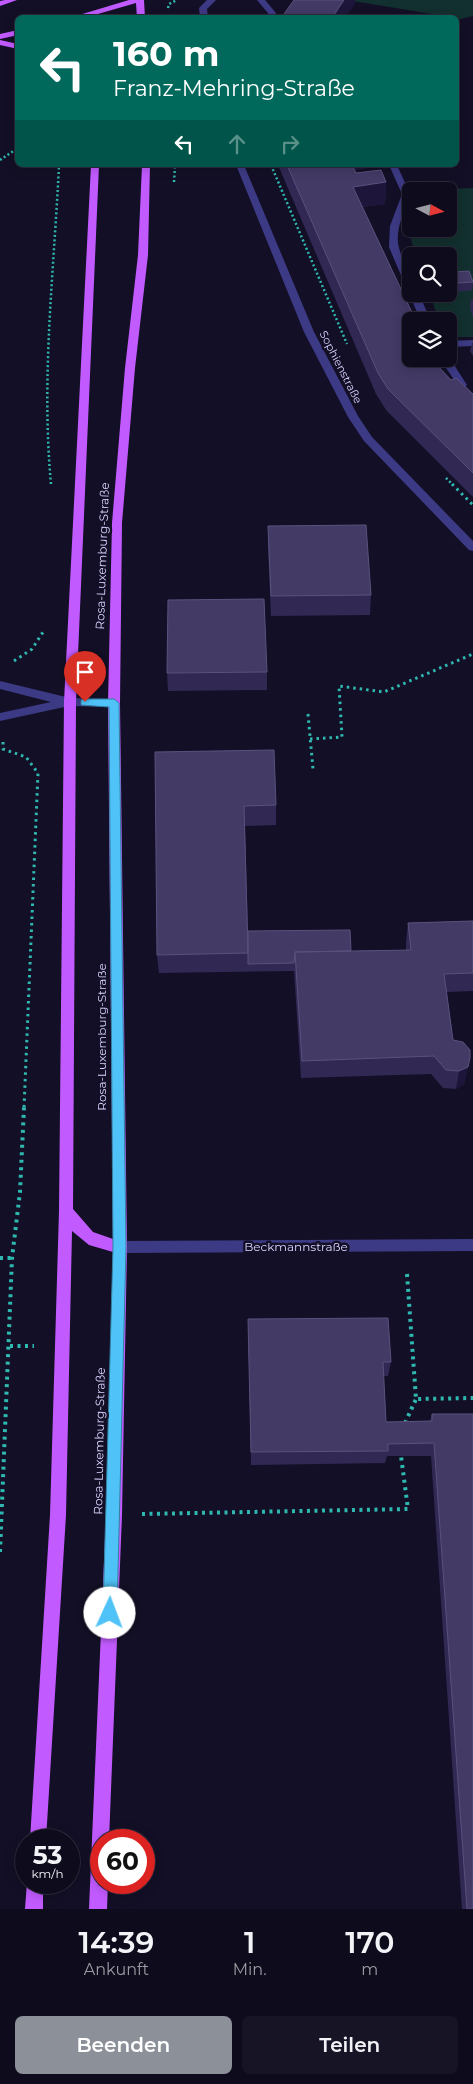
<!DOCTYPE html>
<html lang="de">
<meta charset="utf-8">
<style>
:root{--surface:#0e0b1c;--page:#171425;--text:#f1f3f6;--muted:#9b9ba3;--line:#2e2b3b;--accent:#8c9099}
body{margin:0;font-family:Montserrat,sans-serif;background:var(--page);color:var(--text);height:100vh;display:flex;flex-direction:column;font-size:19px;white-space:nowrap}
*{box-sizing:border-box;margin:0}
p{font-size:16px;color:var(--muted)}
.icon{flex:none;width:28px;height:28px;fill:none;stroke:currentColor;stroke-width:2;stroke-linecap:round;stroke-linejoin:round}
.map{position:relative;height:1909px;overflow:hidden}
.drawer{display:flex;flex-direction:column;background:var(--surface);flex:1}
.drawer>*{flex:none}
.banner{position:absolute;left:15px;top:15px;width:444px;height:152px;border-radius:8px;box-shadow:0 2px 12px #0003,0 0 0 1px var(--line);background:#00695c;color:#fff;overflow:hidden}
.needle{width:32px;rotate:97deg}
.tools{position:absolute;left:402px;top:182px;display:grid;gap:10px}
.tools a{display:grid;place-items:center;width:55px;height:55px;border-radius:8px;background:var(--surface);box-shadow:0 2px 12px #0003,0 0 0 1px var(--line);font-size:25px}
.speed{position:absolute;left:15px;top:1829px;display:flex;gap:10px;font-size:25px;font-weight:700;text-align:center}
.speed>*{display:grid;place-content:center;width:65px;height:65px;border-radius:50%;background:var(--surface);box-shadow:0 2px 12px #0003,0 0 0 1px var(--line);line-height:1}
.speed small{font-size:12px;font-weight:400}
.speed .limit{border:8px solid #d22;background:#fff;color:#111}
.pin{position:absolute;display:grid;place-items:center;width:42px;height:42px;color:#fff;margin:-51px -21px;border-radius:50% 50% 50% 0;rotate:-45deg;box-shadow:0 0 5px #0007}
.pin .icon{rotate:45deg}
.me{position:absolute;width:55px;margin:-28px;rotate:2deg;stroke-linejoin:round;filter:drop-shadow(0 0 4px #0008)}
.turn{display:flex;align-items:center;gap:18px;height:105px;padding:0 15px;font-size:22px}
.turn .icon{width:65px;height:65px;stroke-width:2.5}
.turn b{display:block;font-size:35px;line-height:42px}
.lanes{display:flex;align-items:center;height:48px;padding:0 15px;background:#0003;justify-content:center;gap:25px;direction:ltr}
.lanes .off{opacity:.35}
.eta{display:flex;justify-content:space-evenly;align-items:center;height:85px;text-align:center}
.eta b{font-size:30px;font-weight:600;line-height:35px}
.action{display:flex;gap:10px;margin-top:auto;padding:10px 15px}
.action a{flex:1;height:58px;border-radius:8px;background:var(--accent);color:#fff;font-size:20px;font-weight:600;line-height:58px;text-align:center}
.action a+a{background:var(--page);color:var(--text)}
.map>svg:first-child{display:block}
.green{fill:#12302f}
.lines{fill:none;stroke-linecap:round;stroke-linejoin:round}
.path-far2{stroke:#2fb8b0;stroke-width:2.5;stroke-dasharray:2 2.5;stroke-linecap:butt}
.path-far1{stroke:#2fb8b0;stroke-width:3;stroke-dasharray:2.5 4;stroke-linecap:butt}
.path{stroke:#2fb8b0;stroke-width:4;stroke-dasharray:3 4.5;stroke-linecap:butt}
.minor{fill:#3d3a85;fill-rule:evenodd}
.major{fill:#c25bff;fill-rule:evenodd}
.wall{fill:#312854}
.shaded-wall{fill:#1d163a}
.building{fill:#433a66;stroke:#5a527e}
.route{fill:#4fc3f7;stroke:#337fa1}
.labels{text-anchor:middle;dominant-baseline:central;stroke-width:5;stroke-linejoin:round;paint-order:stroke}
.far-street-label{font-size:11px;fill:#d9d4ff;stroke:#130f26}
.street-label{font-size:12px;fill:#d9d4ff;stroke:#130f26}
</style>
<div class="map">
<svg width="473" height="1909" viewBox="0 0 473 1909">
<rect width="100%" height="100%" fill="#130f26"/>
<!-- green -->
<path class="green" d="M347,0H473V16L457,20L456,18Z
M473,188V337H449V321H439L430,294H449V256H417L411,240L414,229H449V191L422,190Z"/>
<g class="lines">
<!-- path-far2 -->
<path class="path-far2" d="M168,8L169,4L177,0
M0,160L18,148
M271,165L347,344
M174,182L175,165
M446,478L453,485
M51,484C41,377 54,272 59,165"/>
<!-- path-far1 -->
<path class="path-far1" d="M452,484L473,505
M14,661L32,649L45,629
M308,714L313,769
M310,739L342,737L339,686L384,692L473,654
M3,742V749L26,757L38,773L24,1108"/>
<!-- path -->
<path class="path" d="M0,1258H12
M407,1274L416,1399L473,1398
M10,1346H34
M405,1423L416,1399
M142,1514L408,1509L401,1456
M0,1552L12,1258L20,1192L24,1107"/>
<!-- minor -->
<path class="minor" d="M207,0H216L207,9L208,18H200L199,8Z
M257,0H265L276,13L274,18H266L268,13Z
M236,165H244L314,332L358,416L372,437L473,541V551L469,550L364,441L348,417L304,332Z
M389,165H397L410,194C405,210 394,231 399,248C403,264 412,274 411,290L406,287L389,247L390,226L402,194Z
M411,292V294H419L431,321H421L409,294Z
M473,340V346L449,347V341Z
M449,357L467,385L465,387H459L440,359Z
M0,681L70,698L114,699L120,703L114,707L69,706L0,721V713L51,702L0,689Z
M473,1239V1251L120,1253L115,1252L113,1247L115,1242L120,1241Z"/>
<!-- major -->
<path class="major" d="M5,0H17L0,6V1Z
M129,0H144L145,18H137L136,3L84,18H69Z
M18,30V35L0,39V34Z
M0,40L18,44V49L0,45Z
M91,165H99L76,702L73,1209L93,1232L113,1239L108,703L112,523L125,368L138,255L142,165H150L148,255L135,368L122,523L120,703L127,1247L122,1515L109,1840H101V1882H108L107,1909H89L106,1515L113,1252L89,1245L72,1231L66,1515L46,1840H30L50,1515L59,1211L64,702Z
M27,1882H43V1909H25Z"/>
</g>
<!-- wall -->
<path class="wall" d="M278,165H367V168L354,170L356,173L386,182L385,204L362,207L437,365L451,380L473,394V497L386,410L376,394Z
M420,229H434L433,236L421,235Z
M455,272L473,282L472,290L457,292L454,281Z
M471,299H473V317L470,308Z
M473,342V356L470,351L472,343Z
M268,526L371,595L370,615L271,616L268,547Z
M267,672V690L168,691L167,673Z
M155,752L276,805V825L245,826L248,931L351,951L406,950V942L408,923L473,921V991L447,992L453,1040L470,1058L464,1084L456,1089L443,1088L431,1074L301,1078L294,971L159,973L157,955Z
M248,1319L391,1362L388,1376H383L386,1422L430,1421L432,1414L473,1909H462L431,1456H387L385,1463L251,1465Z"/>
<!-- shaded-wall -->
<path class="shaded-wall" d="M344,0H355V4L345,18H332Z
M344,165H367V168L344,171Z
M386,182L385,204L352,208L353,187Z
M470,1058L464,1084L456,1089L459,1071Z"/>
<!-- building -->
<path class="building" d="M294,0H344L332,18H281Z
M287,165H352L356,173L381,170L386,182L353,187L416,321H411V359H434L437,365L451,380L456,378L473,394V473L388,389L378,373Z
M442,249L446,256H429L426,251Z
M469,271L473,282L458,283L455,272Z
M366,525L371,595L271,596L268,526Z
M264,599L267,672L167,673L168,600Z
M274,750L276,805L244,806L248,953L157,955L155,752Z
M473,921V973L444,974L453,1040L463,1042L470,1050V1058L468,1067L459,1071L446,1070L434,1056L302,1061L295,952L411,950L408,923Z
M350,930L351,951L295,952L294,963L248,964V931Z
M388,1318L391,1362H383L386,1422L432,1421V1414H473V1909H467L434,1443L388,1444V1451L251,1452L248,1319Z"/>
<!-- route -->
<path class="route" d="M85,699H114L119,703L126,1247L117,1613L115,1618L110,1620L105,1618L103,1613L113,1247L109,707L81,705V700Z"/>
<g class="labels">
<!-- far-street labels -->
<g class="far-street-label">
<text transform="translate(341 367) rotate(63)">Sophienstraße</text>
</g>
<!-- street labels -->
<g class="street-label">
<text transform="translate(102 556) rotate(-88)">Rosa-Luxemburg-Straße</text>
<text transform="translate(101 1037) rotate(-90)">Rosa-Luxemburg-Straße</text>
<text x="296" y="1246">Beckmannstraße</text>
<text transform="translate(99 1441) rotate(-89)">Rosa-Luxemburg-Straße</text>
</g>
</g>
</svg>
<div class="tools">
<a><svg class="needle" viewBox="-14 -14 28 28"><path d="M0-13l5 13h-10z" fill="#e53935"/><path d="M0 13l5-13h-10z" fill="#9b9ba3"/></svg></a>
<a><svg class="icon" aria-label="search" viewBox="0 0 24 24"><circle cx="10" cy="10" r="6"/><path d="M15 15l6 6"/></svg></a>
<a><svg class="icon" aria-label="layers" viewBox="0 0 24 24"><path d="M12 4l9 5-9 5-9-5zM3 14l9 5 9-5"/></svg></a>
</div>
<div class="speed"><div>53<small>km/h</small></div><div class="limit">60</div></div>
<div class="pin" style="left:85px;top:702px;background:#d93025"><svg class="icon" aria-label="arrive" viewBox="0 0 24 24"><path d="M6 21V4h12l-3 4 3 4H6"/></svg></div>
<svg class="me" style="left:110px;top:1613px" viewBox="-20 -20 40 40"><circle r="19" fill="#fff"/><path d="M0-13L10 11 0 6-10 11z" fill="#4fc3f7"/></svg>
<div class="banner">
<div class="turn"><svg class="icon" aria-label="left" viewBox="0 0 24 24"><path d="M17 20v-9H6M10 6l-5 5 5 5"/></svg><div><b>160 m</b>Franz-Mehring-Straße</div></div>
<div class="lanes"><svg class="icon" aria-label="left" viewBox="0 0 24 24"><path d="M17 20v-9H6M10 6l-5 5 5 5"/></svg><svg class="icon off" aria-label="ahead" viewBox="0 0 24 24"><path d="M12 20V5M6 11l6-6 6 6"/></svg><svg class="icon off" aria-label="right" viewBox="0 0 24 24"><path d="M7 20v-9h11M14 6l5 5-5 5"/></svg></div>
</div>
</div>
<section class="drawer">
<div class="eta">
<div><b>14:39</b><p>Ankunft</p></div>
<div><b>1</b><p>Min.</p></div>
<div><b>170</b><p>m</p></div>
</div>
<div class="action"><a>Beenden</a><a>Teilen</a></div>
</section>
